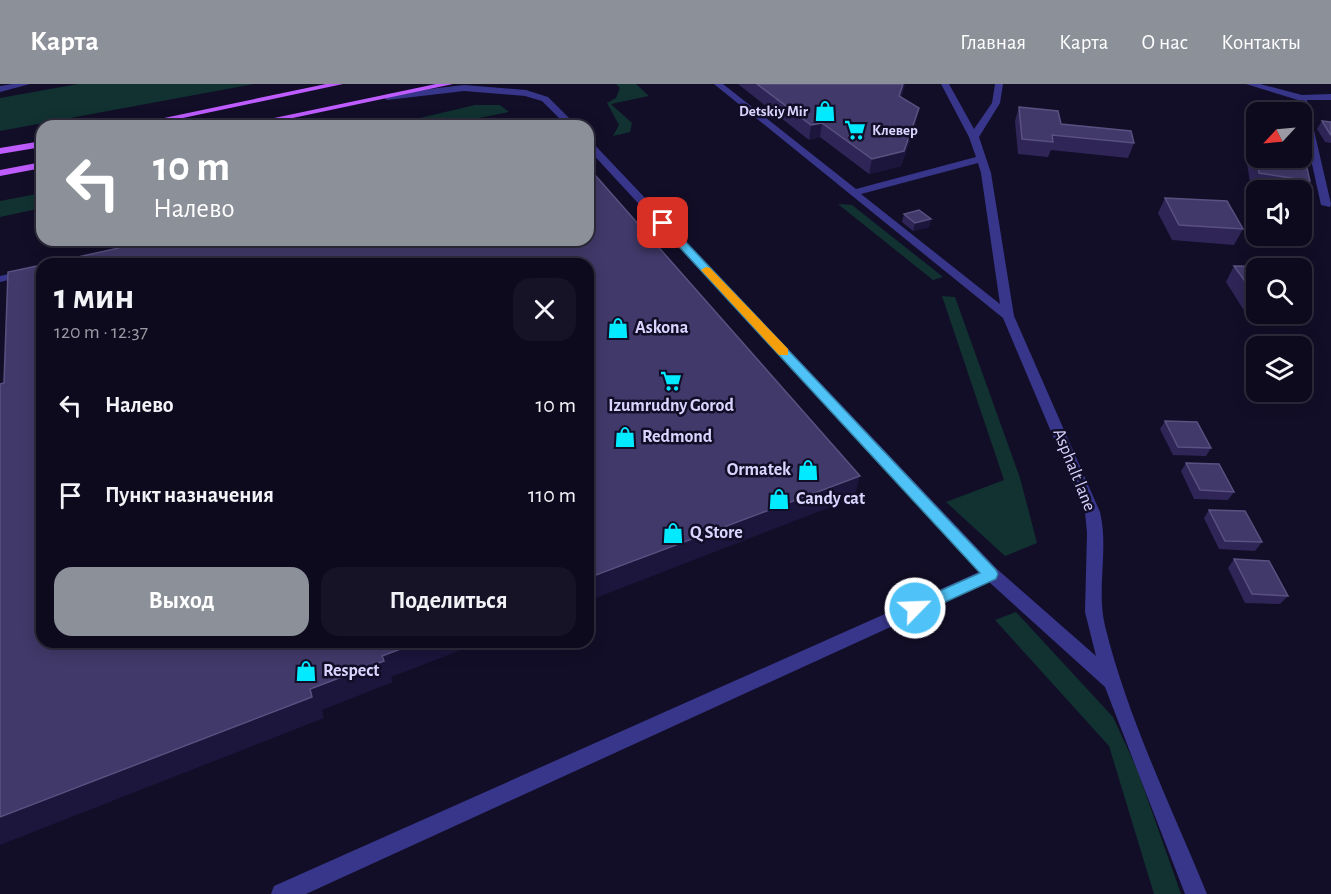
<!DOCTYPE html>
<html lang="ru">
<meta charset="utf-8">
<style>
:root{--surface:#0e0a1e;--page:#171327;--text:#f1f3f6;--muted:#9b9aa4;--line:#2e2b3c;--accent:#8c9099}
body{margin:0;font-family:"Alegreya Sans",sans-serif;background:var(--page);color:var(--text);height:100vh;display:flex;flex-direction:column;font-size:22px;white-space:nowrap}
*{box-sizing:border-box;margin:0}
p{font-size:20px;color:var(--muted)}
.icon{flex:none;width:33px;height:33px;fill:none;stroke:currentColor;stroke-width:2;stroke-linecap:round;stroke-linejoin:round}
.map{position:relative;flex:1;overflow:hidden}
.side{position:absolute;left:36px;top:174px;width:558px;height:390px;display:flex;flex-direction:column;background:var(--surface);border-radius:18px;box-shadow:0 3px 15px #0003,0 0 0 2px var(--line)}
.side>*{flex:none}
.top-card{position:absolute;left:36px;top:36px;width:558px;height:126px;border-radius:18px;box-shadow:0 3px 15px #0003,0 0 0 2px var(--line);background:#8c9099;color:#fff;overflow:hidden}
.needle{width:39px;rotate:244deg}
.buttons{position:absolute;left:1246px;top:18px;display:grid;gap:12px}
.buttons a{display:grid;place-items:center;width:66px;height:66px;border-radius:12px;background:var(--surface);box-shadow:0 3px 15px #0003,0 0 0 2px var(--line);font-size:30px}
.pin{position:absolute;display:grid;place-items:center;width:51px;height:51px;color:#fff;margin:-26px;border-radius:12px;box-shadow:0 3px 9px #0006}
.me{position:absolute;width:66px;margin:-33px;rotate:66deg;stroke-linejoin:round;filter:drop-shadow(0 0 4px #0008)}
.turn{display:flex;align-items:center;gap:21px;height:126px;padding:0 18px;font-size:27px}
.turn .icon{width:78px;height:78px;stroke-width:2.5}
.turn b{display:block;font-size:42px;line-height:51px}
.round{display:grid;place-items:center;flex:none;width:63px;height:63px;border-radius:18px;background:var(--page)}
.overview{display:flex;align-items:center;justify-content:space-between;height:102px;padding:0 18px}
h1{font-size:36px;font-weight:600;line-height:45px}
.primary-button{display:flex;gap:12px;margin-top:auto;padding:12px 18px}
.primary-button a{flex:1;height:69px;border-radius:18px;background:var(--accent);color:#fff;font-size:24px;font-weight:600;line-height:69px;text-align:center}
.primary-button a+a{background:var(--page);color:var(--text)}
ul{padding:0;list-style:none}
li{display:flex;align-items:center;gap:18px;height:90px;padding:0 18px}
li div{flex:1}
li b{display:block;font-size:22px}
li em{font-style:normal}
header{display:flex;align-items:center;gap:36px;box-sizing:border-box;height:84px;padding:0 30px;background:var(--accent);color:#fff}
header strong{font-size:28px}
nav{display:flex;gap:33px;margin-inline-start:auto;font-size:21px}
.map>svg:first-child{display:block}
.green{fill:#113231}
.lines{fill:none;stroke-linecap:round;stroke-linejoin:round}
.minor{fill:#38368a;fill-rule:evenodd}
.major{fill:#bf5cff;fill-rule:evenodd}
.wall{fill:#2f2657}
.shaded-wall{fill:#1c153c}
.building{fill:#413969;stroke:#595180;stroke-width:1.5}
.route{fill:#4fc3f7;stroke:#337fa1;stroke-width:1.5}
.slow{fill:#f59e0b}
.labels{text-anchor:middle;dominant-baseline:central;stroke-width:5;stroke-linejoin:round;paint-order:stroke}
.far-poi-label{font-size:15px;font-weight:bold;fill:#d9d5ff;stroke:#120e28;text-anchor:end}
.poi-label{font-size:18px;font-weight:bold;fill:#d9d5ff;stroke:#120e28;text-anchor:start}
.street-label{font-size:18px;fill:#d9d5ff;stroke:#120e28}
</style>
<header>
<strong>Карта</strong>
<nav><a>Главная</a><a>Карта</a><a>О нас</a><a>Контакты</a></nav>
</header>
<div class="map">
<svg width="1331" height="810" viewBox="0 0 1331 810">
<rect width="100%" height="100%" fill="#120e28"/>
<!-- green -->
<path class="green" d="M78,0H254L0,47V14Z
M616,0H636L649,12L611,20L632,39L630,48L613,52L619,41L607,19L616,14L620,4Z
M475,21H500L509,28L438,42H386Z
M42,109V124L0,133V117Z
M838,120L852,121L943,193L933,196Z
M942,212L955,213L1020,394L1037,459L1005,472L946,418L1004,396Z
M1016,528L1113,633L1137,685L1181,810H1154L1109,662L995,536Z"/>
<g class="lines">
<!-- minor -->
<path class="minor" d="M13,0H30L0,8V2Z
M714,0H723L856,105L976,73L969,53L941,0H949L974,45L992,19L995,0H1003L1000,19L979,53L991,89L1014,232L1100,428C1109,466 1096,504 1105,542C1128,635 1171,722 1207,810H1185L1105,603L989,498L306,810H271L274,802L979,488L588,65V56L591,57L997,485L1096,572L1085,528L1087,449L1085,428L1003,234ZM978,79L981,89L1000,220L861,110Z
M1246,0H1260L1302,11L1331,10V16H1307L1331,120L1330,123L1321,121L1298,16Z
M464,1L526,6L548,13L577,42H567L542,17L525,12L464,7L387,16L383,13L387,10Z
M42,182V188L0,198V192Z"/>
<!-- major -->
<path class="major" d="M326,0H343L145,42H126Z
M436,0H453L255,42H236Z
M42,57V63L0,70V64Z
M42,78V84L0,92V86Z"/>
</g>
<!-- wall -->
<path class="wall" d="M738,0H905L901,14L916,39L901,82L869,90L820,53L809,56Z
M1019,23L1061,40L1134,59L1128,74L1051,66L1048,73L1018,70L1015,37Z
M1322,37L1331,38V59L1325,58L1317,45Z
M1255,64L1310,97L1302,112V106H1263L1251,105L1247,79Z
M1165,114L1243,145L1234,161L1172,156L1158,129Z
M904,130L931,135L929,143L913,147L902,138Z
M1234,182L1257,184V228H1245L1226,198Z
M1165,337L1211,364L1206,372L1173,371L1160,345Z
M1186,379L1234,408L1228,416L1194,415L1181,387Z
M1209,426L1262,458L1255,467L1219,465L1204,434Z
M1234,475L1288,512L1280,520L1245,519L1228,484Z"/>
<!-- shaded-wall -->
<path class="shaded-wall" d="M903,0H905L896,27L899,12Z
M919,24L916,39L901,82L869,90L872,75Z
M822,39L820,53L809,56L811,41Z
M931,135L929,143L913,147L915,139Z
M860,392L854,414L588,517V494Z
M419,558H482L391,593L393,598L322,626L324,634L0,761V733L310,605L382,572Z"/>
<!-- building -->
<path class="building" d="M757,0H903L899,12L919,24L904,67L872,75L822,39L811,41Z
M1019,23L1058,27L1061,40L1131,47L1134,59L1052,51L1053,58L1022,55Z
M1322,37L1331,38V51L1330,50Z
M1255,64H1257V74H1302V71H1304L1310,97L1259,89Z
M588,83L860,392L588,494V180H46L155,156H588Z
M1165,114L1227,117L1243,145L1179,141Z
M919,126L931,135L915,139L904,130Z
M42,181V558H419L382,572L384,577L310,605L312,613L0,733V300L4,299L8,188Z
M1234,182L1280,183L1281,184H1257V211H1255Z
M1165,337L1197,338L1211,364L1178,363Z
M1186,379L1219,380L1234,408L1200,406Z
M1209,426L1245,427L1262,458L1225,457Z
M1234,475L1269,477L1288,512L1252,510Z"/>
<!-- route -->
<path class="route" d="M659,137H666L996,486L998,490L996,495L921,529L915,531L910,529L908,524L910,520L980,489L659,141Z"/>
<!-- slow -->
<path class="slow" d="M706,183L710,184L788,265V271H779L703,188L701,186Z"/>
<!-- icons -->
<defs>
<symbol id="shop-bare" viewBox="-9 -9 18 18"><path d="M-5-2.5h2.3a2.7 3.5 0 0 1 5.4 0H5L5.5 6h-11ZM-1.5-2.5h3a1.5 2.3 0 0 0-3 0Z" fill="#01eaff" stroke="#120e28" stroke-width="2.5" paint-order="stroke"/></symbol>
<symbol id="supermarket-bare" viewBox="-9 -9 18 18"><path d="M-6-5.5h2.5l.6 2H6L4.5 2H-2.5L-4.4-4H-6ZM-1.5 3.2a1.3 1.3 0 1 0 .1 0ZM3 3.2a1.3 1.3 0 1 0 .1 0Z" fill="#01eaff" stroke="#120e28" stroke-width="2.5" paint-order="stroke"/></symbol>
</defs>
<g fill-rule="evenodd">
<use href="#shop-bare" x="810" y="12" width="30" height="30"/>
<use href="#supermarket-bare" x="840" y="31" width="30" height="30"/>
<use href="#shop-bare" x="603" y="229" width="30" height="30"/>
<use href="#supermarket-bare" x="656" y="282" width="30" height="30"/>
<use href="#shop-bare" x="610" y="338" width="30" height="30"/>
<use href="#shop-bare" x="793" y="371" width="30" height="30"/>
<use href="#shop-bare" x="764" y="400" width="30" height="30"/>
<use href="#shop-bare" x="658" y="434" width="30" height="30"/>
<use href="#shop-bare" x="291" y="572" width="30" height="30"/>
</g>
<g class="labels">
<!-- far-poi labels -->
<g class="far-poi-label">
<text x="808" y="27">Detskiy Mir</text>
<text x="872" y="46" text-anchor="start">Клевер</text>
</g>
<!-- poi labels -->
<g class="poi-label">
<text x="635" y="244">Askona</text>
<text x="671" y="322" text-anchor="middle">Izumrudny Gorod</text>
<text x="642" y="353">Redmond</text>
<text x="791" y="386" text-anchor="end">Ormatek</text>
<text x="796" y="415">Candy cat</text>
<text x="690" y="449">Q Store</text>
<text x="323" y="587">Respect</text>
</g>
<!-- street labels -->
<g class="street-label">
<text transform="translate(1074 386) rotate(68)">Asphalt lane</text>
</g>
</g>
</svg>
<div class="buttons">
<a><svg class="needle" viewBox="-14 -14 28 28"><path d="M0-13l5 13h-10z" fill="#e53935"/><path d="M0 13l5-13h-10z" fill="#9b9aa4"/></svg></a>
<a><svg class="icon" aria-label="sound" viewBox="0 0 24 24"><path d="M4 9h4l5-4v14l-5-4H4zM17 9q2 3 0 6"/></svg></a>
<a><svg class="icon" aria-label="search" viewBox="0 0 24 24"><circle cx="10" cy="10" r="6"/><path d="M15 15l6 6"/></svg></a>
<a><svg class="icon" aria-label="layers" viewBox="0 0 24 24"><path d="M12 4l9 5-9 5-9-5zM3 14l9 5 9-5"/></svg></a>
</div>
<div class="pin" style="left:663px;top:139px;background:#d93025"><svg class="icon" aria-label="arrive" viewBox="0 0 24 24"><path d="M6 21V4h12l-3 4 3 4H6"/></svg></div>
<svg class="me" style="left:915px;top:524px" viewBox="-20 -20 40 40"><circle r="17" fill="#4fc3f7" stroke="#fff" stroke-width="3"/><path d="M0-11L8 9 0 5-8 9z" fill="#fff"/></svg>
<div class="top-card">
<div class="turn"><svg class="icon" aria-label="left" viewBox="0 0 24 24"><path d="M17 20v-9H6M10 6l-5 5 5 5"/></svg><div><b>10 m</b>Налево</div></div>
</div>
<section class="side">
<div class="overview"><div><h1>1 мин</h1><p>120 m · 12:37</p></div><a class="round"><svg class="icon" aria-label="close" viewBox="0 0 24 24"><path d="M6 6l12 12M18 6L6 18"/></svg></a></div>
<ul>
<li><svg class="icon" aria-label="left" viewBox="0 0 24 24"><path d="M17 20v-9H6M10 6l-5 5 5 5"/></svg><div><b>Налево</b></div><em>10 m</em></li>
<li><svg class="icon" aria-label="arrive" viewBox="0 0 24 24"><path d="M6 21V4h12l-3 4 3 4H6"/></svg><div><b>Пункт назначения</b></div><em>110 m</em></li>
</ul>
<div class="primary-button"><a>Выход</a><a>Поделиться</a></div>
</section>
</div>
